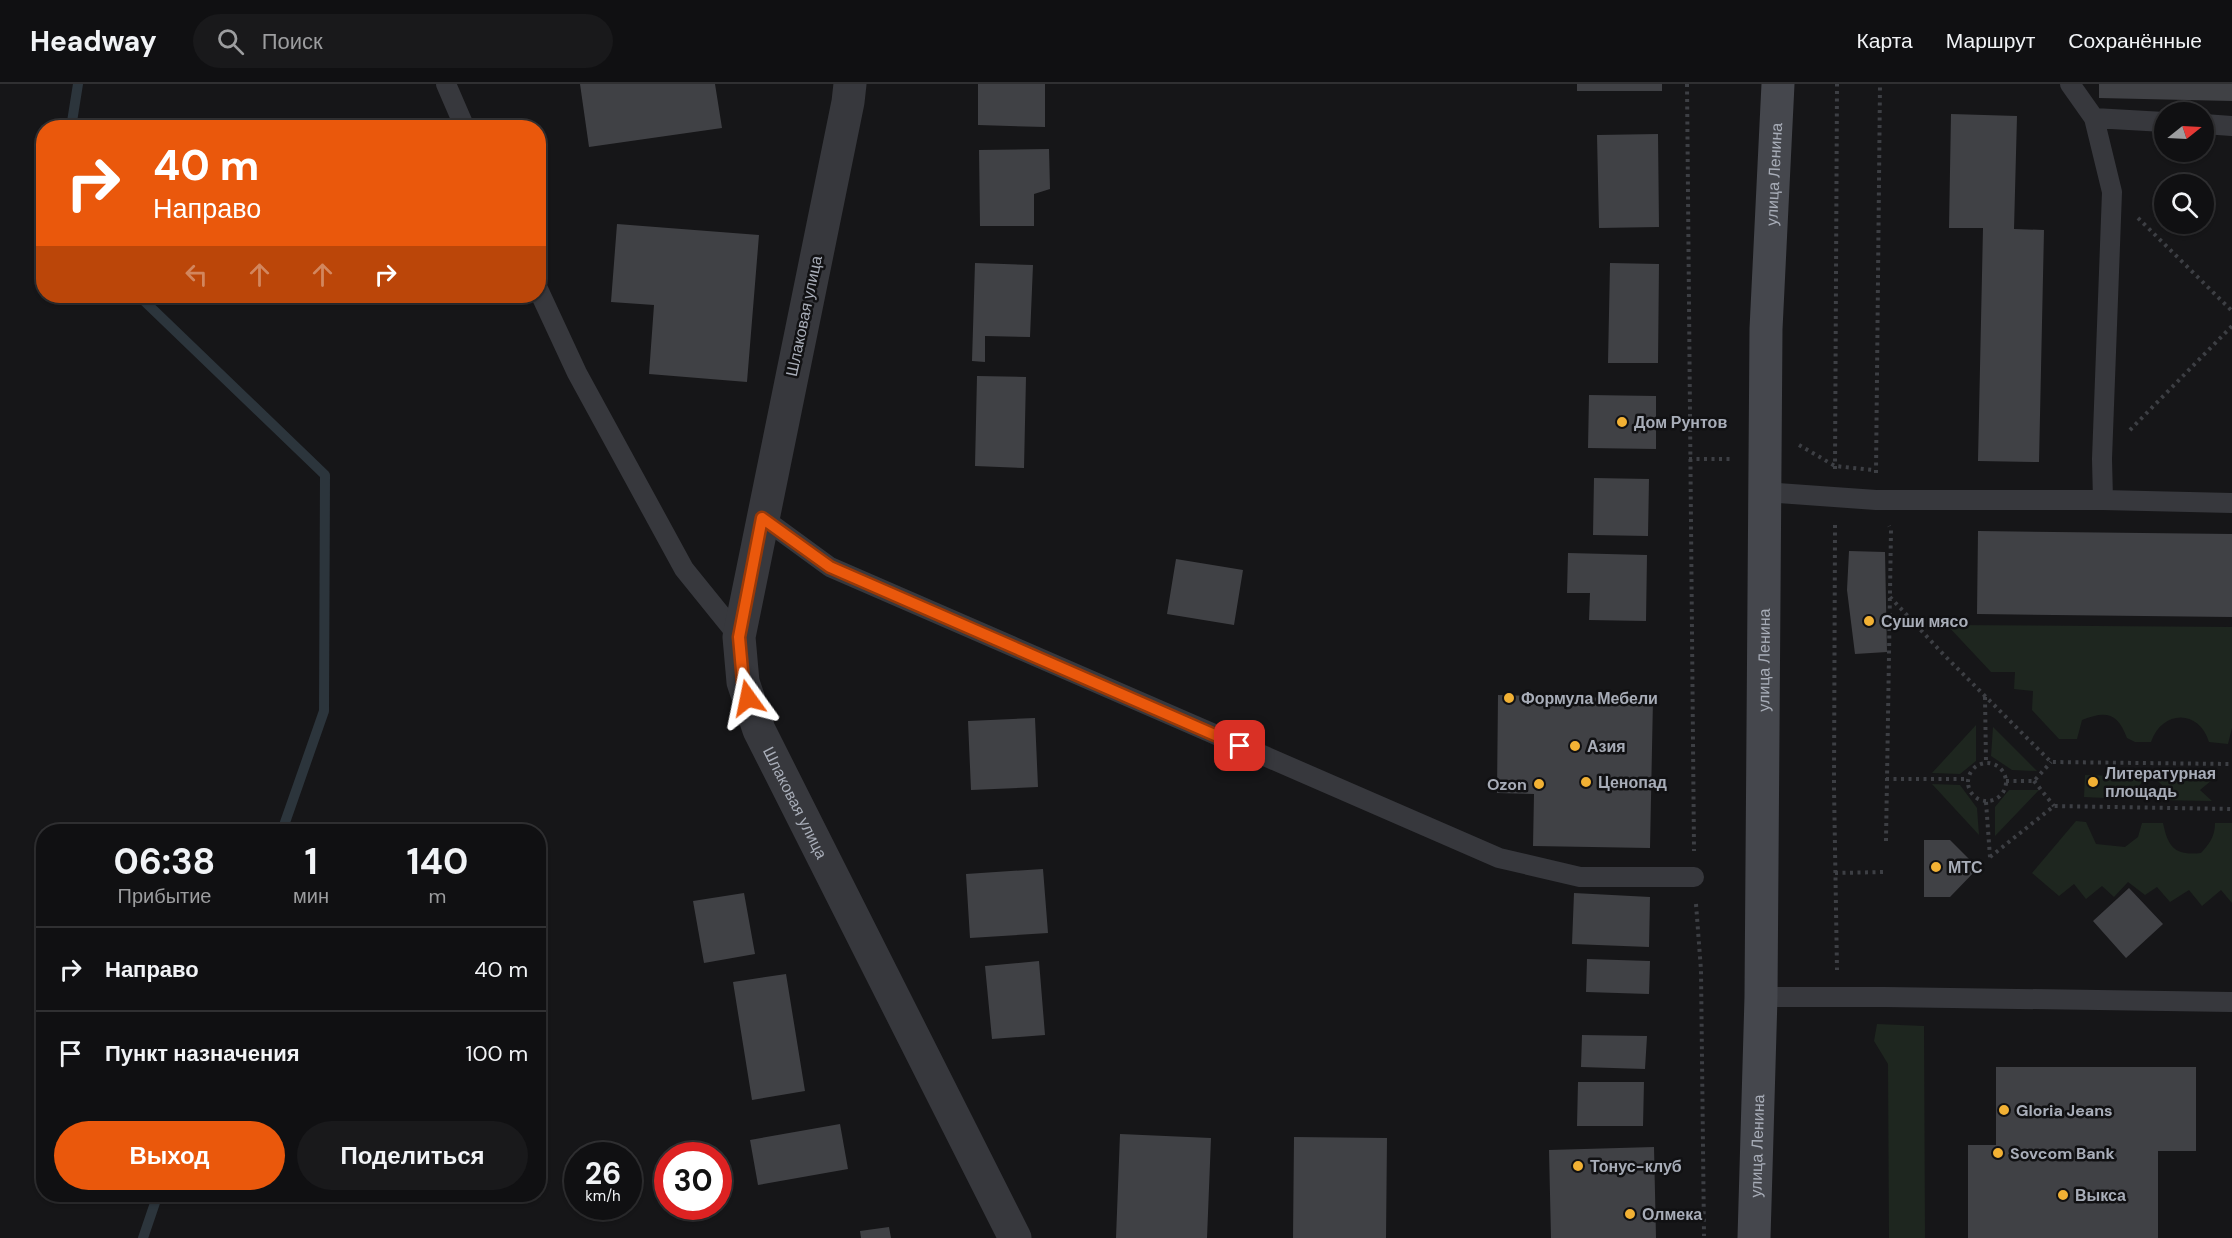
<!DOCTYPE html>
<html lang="ru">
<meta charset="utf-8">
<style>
:root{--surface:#101012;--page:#19191b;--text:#f1f3f6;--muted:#9c9d9f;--line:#303032;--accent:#ea580c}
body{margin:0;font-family:"DM Sans",sans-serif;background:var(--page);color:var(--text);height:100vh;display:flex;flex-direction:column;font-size:22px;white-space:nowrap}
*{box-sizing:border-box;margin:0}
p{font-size:20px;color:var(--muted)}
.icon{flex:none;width:33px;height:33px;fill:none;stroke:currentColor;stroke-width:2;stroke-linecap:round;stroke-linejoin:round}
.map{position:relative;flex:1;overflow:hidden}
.sheet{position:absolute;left:36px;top:740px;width:510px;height:378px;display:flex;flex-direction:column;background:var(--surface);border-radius:24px;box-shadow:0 2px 4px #0004,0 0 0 2px var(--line)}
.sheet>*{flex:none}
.top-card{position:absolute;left:36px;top:36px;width:510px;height:183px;border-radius:24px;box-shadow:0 2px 4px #0004,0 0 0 2px var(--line);background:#ea580c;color:#fff;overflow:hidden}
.needle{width:39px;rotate:72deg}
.fabs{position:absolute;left:2154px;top:18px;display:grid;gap:12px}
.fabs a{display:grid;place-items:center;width:60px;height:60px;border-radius:50%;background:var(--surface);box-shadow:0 2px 4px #0004,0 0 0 2px var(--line);font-size:30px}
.speed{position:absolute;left:564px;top:1058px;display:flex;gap:12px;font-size:30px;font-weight:700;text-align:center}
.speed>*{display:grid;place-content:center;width:78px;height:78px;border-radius:50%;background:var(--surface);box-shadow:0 2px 4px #0004,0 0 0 2px var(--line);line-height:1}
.speed small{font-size:15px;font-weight:400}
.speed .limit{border:9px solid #d22;background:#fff;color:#111}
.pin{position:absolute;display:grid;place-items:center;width:51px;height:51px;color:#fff;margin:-26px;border-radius:12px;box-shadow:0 3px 9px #0006}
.me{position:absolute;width:66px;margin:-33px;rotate:348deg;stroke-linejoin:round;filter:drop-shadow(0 0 4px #0008)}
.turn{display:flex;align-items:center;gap:21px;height:126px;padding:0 18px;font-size:27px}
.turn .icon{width:78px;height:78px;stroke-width:2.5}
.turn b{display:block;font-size:42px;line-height:51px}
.lanes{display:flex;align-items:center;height:57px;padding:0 18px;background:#0003;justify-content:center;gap:30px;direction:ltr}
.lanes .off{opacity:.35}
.eta{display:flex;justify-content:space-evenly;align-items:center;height:102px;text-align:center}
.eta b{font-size:36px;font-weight:700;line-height:42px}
.action{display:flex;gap:12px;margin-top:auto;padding:12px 18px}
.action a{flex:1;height:69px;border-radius:36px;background:var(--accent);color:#fff;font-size:24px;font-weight:700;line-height:69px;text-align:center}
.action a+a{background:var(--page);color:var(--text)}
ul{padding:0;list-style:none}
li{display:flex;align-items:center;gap:18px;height:84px;padding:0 18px;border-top:2px solid var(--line)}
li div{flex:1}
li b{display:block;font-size:22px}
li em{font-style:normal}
header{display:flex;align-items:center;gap:36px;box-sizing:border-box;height:84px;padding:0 30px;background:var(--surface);border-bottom:2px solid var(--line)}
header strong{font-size:28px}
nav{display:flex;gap:33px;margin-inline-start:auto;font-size:21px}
.search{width:420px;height:54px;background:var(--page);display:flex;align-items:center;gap:15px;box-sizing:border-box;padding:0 21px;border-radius:33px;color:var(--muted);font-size:22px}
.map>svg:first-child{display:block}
.green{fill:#1e261f}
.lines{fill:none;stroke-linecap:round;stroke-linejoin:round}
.stream{stroke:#2c353c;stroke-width:10}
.building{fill:#404145}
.path{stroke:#3d3f44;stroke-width:4;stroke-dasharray:3 4.5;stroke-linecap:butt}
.lane{stroke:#37383d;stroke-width:20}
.street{stroke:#37383d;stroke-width:33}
.secondary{stroke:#45474d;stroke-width:33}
.route-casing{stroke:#983908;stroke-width:15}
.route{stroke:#ea580c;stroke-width:10}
.poi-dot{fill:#f2b134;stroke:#111113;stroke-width:2}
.labels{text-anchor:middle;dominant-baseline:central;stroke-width:5;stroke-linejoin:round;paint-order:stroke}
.street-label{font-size:16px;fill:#a8adb8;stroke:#111113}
.poi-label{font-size:16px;font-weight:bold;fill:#a8adb8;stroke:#111113;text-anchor:start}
</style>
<header>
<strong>Headway</strong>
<div class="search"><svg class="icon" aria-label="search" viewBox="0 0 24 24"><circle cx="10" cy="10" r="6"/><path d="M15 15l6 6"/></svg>Поиск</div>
<nav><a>Карта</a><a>Маршрут</a><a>Сохранённые</a></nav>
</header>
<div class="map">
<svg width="2232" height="1154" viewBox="0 0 2232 1154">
<rect width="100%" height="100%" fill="#161618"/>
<!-- green -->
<path class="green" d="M1947,541L2232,543V644L2228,660L2209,658C2199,625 2162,626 2151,658H2135L2127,654C2118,629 2106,626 2082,636L2077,655H2059L2032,626L2033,607L2014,605L2015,588H1991Z
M1976,641V677L1960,690L1932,689Z
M1993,643L2037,687L2012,686L1991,672Z
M2085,691L2147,693L2138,703L2148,716L2084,713Z
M2156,695L2212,696L2200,706L2212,717L2156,716L2167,706Z
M1932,700L1960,701L1977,724L1979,751Z
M2009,706H2039L1995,752V723Z
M2076,737L2086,738L2096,760L2125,763L2138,753L2142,739H2163C2168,763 2175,772 2201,769C2209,760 2215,753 2215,739H2232V819L2221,806L2202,822L2189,806L2170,818L2157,803L2145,811L2128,798L2114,813L2102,802L2086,815L2074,800L2059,812L2032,789Z
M1877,940L1924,942L1925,1154H1889L1888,980L1874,957Z"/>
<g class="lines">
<!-- stream -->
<path class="stream" d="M71,44L78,0
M139,212L325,391L324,627L282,747
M143,1154L158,1110"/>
</g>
<!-- building -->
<path class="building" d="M580,0H715L722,44L589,63Z
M978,0H1045V43L978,41Z
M1577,0H1662V7H1577Z
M2099,0H2232V17L2099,14Z
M1951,30L2017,32L2014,145L2044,146L2039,378L1978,377L1983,144H1949Z
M1658,50L1659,143L1599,144L1597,51Z
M1049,65L1050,105L1034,110V142H980L979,66Z
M617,140L759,151L747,298L649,290L654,221L611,218Z
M975,179L1033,181L1030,253L985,252V278L972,277Z
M1610,179L1659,180L1658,279H1608Z
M977,292L1026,293L1024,384L975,382Z
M1589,311L1656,312V365L1588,364Z
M1594,394L1649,395L1648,452L1593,451Z
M1978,447L2232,450V533L1977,530Z
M1849,467L1885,468L1887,568L1855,570L1847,506Z
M1568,469L1647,471L1646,537L1589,536L1590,509H1567Z
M1176,475L1243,486L1234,541L1167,530Z
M1498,611L1653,615L1650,764L1533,762L1534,710L1497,709Z
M1035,634L1038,703L971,706L968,637Z
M1924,756H1950L1978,784L1950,813H1924Z
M1043,785L1048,849L970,854L966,790Z
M2129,804L2163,840L2126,874L2093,837Z
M744,809L755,870L704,879L693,817Z
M1574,809L1650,813L1649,863L1572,860Z
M1587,875L1650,877L1649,910L1586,908Z
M1039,877L1045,951L992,955L985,882Z
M786,890L805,1007L752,1016L733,898Z
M1582,951L1647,952L1645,985L1581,983Z
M1996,983H2196V1067H2158V1154H1968V1061H1996Z
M1578,998H1644L1643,1042H1577Z
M840,1040L848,1085L758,1101L750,1056Z
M1120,1050L1211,1054L1207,1154H1116Z
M1294,1053L1387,1054L1386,1154H1293Z
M1654,1063L1656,1154H1551L1549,1066Z
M889,1143L891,1154H861L860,1147Z"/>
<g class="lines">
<!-- path -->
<path class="path" d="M1687,0L1694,767
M2138,134L2232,227
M2130,346L2232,242
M1799,361L1835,382L1873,386
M1689,375H1733
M1835,385L1837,0
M1876,389L1880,0
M1835,441L1834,703L1837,886
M1890,513L1944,571L2051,678L2232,680
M1985,613L1986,679
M1968 698a19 19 0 1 1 38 0a19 19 0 1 1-38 0Z
M1886,695H1967
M2006,697H2034L2051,678
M2034,697L2054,722
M1986,718L1990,773
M1886,757L1891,446L1889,442
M1990,773L2054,722L2232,725
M1835,789L1885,788
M1696,820L1701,886L1704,1152"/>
<!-- lane -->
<path class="lane" d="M446,0L465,44
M2094,34L2164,38
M2204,40L2232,42
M538,205L577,289L684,485L739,553
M1764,408L1876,416H2103L2102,375L2112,108L2094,34L2070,0
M2103,416L2232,419
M763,434L830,483L1499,774L1580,793H1694
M1761,913H1885L2232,918"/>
<!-- street -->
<path class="street" id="s1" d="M850,0L848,18L739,553L743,598L759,646L1015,1154"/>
<!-- secondary -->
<path class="secondary" id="s2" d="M1754,1154L1761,913L1766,245L1778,0"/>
</g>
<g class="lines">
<defs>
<path id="route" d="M748,614L743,598L739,553L762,434L830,483L1240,662"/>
</defs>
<!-- route casing -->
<use href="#route" class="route-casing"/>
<!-- route -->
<use href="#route" class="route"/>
</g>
<!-- markers -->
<g class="poi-dot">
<circle cx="1622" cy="338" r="6"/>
<circle cx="1869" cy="537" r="6"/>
<circle cx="1509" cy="614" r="6"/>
<circle cx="1575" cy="662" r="6"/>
<circle cx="1586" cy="698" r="6"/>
<circle cx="2093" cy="698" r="6"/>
<circle cx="1539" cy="700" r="6"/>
<circle cx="1936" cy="783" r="6"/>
<circle cx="2004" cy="1026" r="6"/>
<circle cx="1998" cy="1069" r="6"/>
<circle cx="1578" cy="1082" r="6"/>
<circle cx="2063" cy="1111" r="6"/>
<circle cx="1630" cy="1130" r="6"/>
</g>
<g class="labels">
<!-- street labels -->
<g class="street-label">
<text stroke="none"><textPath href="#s2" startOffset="1064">улица Ленина</textPath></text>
<text transform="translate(804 232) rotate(-78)">Шлаковая улица</text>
<text stroke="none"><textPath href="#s2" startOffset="578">улица Ленина</textPath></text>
<text stroke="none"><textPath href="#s1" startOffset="741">Шлаковая улица</textPath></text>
<text stroke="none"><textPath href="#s2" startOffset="92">улица Ленина</textPath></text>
</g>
<!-- poi labels -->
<g class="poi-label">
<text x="1634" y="338">Дом Рунтов</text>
<text x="1881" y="537">Суши мясо</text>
<text x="1521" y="614">Формула Мебели</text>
<text x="1587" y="662">Азия</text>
<text x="2105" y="689">Литературная<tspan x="2105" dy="18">площадь</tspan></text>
<text x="1598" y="698">Ценопад</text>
<text x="1527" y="700" text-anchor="end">Ozon</text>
<text x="1948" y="783">МТС</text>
<text x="2016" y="1026">Gloria Jeans</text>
<text x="2010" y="1069">Sovcom Bank</text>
<text x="1590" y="1082">Тонус-клуб</text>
<text x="2075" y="1111">Выкса</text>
<text x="1642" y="1130">Олмека</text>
</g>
</g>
</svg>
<div class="fabs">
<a><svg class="needle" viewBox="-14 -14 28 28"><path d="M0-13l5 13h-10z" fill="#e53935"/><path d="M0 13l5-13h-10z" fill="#9c9d9f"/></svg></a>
<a><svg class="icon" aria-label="search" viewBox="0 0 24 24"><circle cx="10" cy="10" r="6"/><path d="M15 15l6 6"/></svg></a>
</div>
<div class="speed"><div>26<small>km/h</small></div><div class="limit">30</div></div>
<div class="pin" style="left:1240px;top:662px;background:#d93025"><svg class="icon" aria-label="arrive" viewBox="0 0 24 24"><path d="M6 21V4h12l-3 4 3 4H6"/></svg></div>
<svg class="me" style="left:748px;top:614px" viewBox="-20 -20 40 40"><path d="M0-17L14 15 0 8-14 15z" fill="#ea580c" stroke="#fff" stroke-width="4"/></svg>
<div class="top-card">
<div class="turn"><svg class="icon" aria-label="right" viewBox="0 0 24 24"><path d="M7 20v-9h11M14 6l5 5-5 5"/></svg><div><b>40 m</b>Направо</div></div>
<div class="lanes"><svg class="icon off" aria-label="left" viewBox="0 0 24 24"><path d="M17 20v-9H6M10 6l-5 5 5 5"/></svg><svg class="icon off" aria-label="ahead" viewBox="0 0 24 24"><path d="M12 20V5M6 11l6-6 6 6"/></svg><svg class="icon off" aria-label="ahead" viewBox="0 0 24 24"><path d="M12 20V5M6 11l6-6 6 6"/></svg><svg class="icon" aria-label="right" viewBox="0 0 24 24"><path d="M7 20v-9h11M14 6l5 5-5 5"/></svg></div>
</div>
<section class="sheet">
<div class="eta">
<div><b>06:38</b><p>Прибытие</p></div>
<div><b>1</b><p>мин</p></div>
<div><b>140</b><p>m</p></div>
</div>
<ul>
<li><svg class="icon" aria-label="right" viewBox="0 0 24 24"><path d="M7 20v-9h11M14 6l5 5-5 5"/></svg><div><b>Направо</b></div><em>40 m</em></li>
<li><svg class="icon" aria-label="arrive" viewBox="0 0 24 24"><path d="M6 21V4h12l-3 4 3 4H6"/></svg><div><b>Пункт назначения</b></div><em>100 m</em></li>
</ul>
<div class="action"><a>Выход</a><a>Поделиться</a></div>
</section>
</div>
